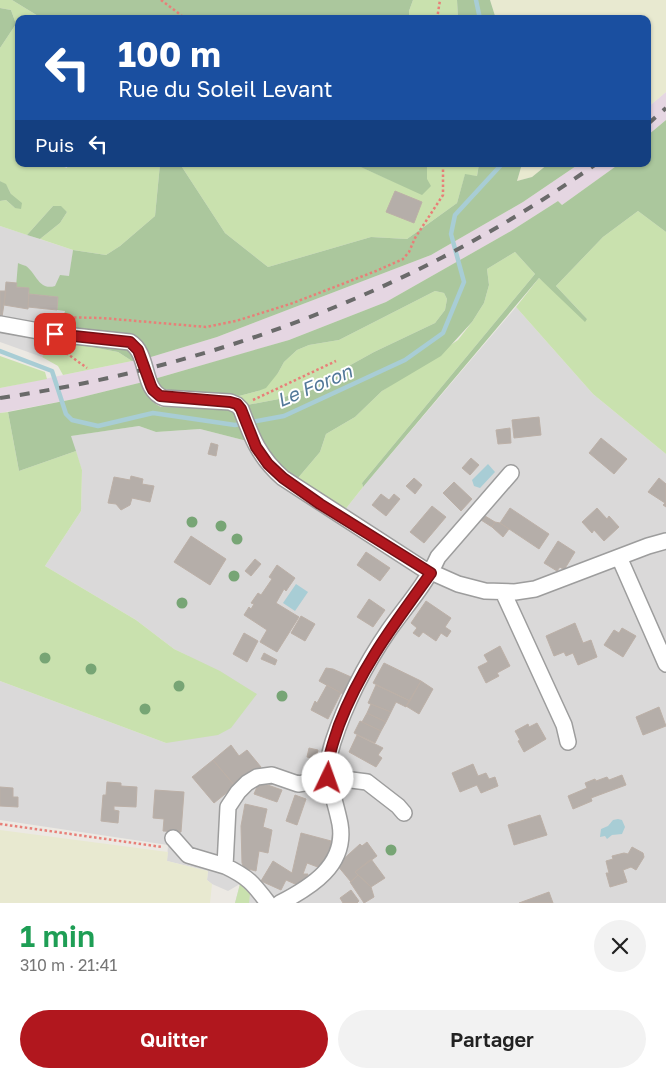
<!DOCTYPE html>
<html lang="fr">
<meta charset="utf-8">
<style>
:root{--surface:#fff;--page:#f2f2f2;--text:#222;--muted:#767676;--accent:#b1171e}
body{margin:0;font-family:"Golos Text",sans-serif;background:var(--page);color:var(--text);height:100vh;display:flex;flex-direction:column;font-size:19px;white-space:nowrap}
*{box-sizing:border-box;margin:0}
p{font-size:16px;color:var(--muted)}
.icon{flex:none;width:28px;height:28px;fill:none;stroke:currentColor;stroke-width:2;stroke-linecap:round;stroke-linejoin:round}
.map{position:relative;height:903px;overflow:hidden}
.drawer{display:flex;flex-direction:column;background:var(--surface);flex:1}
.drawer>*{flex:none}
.guide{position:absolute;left:15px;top:15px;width:636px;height:152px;border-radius:10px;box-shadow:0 1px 4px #0004;background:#1a4fa0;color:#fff;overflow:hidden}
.pin{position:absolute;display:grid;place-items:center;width:42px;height:42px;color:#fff;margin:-21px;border-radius:10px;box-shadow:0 2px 8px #0006}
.me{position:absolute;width:55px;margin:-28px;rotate:3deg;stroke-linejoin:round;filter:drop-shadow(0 0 4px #0008)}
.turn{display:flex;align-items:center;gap:18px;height:105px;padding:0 20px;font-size:22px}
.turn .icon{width:65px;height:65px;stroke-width:2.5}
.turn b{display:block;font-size:35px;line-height:42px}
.then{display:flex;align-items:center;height:48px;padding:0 20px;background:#0003;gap:10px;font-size:19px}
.round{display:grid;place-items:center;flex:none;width:52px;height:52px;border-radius:26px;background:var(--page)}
.overview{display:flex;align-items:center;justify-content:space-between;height:85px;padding:0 20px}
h1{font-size:30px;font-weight:600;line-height:38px;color:#1e9e55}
.button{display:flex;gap:10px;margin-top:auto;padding:10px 20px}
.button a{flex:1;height:58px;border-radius:30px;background:var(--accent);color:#fff;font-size:20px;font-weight:600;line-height:58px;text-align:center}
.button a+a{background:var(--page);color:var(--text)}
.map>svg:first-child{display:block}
.residential{fill:#dad9d9}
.industrial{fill:#e5d6e2}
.farmland{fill:#e8e9d0}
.grass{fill:#c9e1ae}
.forest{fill:#abc79d}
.water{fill:#a8cdd5}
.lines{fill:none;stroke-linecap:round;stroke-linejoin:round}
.stream{stroke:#a8cdd5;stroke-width:4.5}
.building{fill:#b5aea9;stroke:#bcb0a7}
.minor-casing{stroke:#9d9d9d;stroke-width:18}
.path{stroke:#e87f78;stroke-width:2.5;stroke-dasharray:2.5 2.5;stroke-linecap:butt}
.minor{stroke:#fff;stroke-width:15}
.rail{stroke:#6a6a6a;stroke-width:4;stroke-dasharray:10 10;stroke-linecap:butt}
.tree{fill:#77a575}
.route-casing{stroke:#730f14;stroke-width:12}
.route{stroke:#b1171e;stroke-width:9}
.labels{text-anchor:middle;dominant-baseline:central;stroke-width:4;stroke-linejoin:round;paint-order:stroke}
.water-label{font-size:19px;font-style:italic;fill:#527899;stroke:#fff}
</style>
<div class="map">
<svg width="666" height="903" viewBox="0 0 666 903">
<rect width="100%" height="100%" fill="#ece9e3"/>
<!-- residential -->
<path class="residential" d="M0,226L73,250L65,311L54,340L42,357L0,342Z
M516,307L593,394L666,454V903H235L240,884L228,891L212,884L207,880L208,871L167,861L168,845L0,820V681L166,743L188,656L174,649L136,620L45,566L81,511L82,470L70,436L139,426L156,432L200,429L247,441L276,465L298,478L344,511L363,487Z"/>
<!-- industrial -->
<path class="industrial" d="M666,92V120L648,135V107Z
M579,164H619L562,205L558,201L511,231L386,302L289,340L238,355L143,382L74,399L0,413V388L151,357L217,337L431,255L523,202Z"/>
<!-- farmland -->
<path class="farmland" d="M490,0H666V92L648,107V19H496Z
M522,164H548L532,177L517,181Z
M0,830L168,852L167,861L208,871L207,880L212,884L210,903H0Z"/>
<!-- grass -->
<path class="grass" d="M0,0H12L43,19H19V164H56L67,168L68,164H160L155,216L120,246L106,255L73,250L40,239L60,223L67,212L53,206L27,235L0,226V201L6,200L15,208C12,197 10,186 0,181V48L16,24L11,10L0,8Z
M413,0H457L458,19H409V11Z
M180,164H354L422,194L427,179V164H479L477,176L465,175L457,203L407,239L371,237L268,267L225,233Z
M638,211L666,232V454L593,394L516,307L539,278L587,319L556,286L603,237Z
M515,252L535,274L362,483L363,487L344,511L298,478L320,452L326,434L355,417L382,391L458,340L472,322L484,303L489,285L487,269Z
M435,291L444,293L447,299L445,310L435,323L374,352L309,388L279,399L247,405L239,396L258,391L278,373L284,362L297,350L309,345L339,340Z
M54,340L118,352L132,361L63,375L58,366L42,357Z
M0,356L45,372L47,379L0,388Z
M8,412L19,471L76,451L82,470L81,511L45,566L136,620L174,649L220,671L257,694L231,728L218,735L166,743L0,681V413Z
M240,884L250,894L249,903H235Z"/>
<!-- forest -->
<path class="forest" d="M12,0H413L409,11V19H43Z
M457,0H490L496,19H458Z
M0,8L11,10L16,24L0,48Z
M666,120V232L638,211L603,237L556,286L587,319L585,322L539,278L363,487L362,483L535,274L515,252L487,269L489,285L484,303L472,322L441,356L382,391L355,417L326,434L320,452L298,478L276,465L267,454L247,405L279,399L309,388L374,352L435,323L445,310L447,299L444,293L435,291L339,340L309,345L297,350L284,362L278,373L266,388L258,391L239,396L182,392L165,389L158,386L154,379L289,340L386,302L511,231L558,201L562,205L619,164H648V135Z
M160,164H180L225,233L268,267L371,237L407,239L457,203L465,174L477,176L479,164H522L517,181L532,177L548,164H579L523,202L431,255L217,337L151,357L132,361L118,352L54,340L65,311L57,310L58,297L29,294L28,288L16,287L18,263C18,263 25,266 26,266C36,273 39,291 55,286L60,275L69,276L73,250L106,255L120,246L155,216Z
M354,164H427V179L431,186L422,195Z
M0,181L6,184L11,194L22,203L21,209L15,208L6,200L0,201Z
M53,206H61L67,212L60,223L40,239L27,235Z
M143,382C147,394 149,401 161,407L221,408L235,411L247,441L200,429L156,432L139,426L71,436L76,451L19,471L8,412L74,399Z"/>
<!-- water -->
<path class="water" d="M488,464L495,472L480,488L474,486L472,480Z
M296,584L308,592L295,611L283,603Z
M618,819L622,820L625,827L622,834L612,835L607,839L605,836L600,837L601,829L608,826L613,820Z"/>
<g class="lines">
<!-- stream -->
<path class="stream" d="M476,0L480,19
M0,351L52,371L66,414L72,420L98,426L153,413L235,425L284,416L405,360L443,333L464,282L451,234L455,215L502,164"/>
</g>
<!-- building -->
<path class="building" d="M395,191L422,202L414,223L386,212Z
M6,282L17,283L16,287L29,288L28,309L4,305Z
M0,291H6L2,317H0Z
M29,294L58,297L57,310L28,307Z
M539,417L541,435L514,438L512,420Z
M510,428L511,443L498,444L496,430Z
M601,438L627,459L614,474L589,453Z
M211,443L218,445L216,456L208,454Z
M471,458L479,465L470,475L462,468Z
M131,476L143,479L142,484L154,486L150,502L132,498L130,505L121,510L116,504L108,503L114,477L130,480Z
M414,478L422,485L415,494L406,486Z
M659,478L666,484V507L663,505L665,503L648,492Z
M454,482L472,499L461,511L443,493Z
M381,494L389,500L394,494L400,499L386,516L372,505Z
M432,506L446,517L424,543L410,532Z
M510,508L549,534L539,549L500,523Z
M597,508L607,519L609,516L619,527L604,541L594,530L592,533L582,522Z
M485,516L495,522L492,527L481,520Z
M495,522L500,523L509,529L503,537L492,527Z
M191,536L226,559L210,585L174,562Z
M558,541L575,552L564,570L560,567L557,571L544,563Z
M366,552L390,568L380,581L357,565Z
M255,559L261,564L251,576L245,571Z
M277,565L295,578L286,591L284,589L276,603L299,617L277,652L260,642L267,630L244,615L249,607L251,609L254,604L251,603L258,593L261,595L272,579L269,577Z
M369,599L385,610L373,627L357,617Z
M426,601L451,618L445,627L451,631L447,637L441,633L436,641L423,632L419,637L413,633L417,628L411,623Z
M301,616L315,624L305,641L291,633Z
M575,623L583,643L591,640L597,657L578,665L573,653L566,656L564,652L554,656L546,636Z
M622,628L636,636L623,657L604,645L614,630L619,633Z
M244,633L258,641L247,662L233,654Z
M500,646L510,666L497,673L499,676L486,683L478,667L488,662L484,655Z
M264,653L277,660L275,665L261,659Z
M384,663L421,681L410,701L373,683Z
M326,668L333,669L351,677L343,694L319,681Z
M421,681L433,689L419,714L406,706Z
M327,685L341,693L328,719L311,710L315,701L317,703Z
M376,685L410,701L406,707L396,702L391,712L368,703Z
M371,704L391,712L386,722L367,713Z
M659,707L666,726L643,735L636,717Z
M367,713L386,722L381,731L362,722Z
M360,721L381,731L375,743L354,733Z
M537,723L546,739L524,752L518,741L520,740L515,731L528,724L529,727Z
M357,735L383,748L378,755L382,758L376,767L349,752Z
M231,745L239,756L247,750L261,767L235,786L213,760Z
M309,748L318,750L316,759L307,757Z
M213,760L235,786L214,803L192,777Z
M473,764L478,776L486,773L489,779L495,777L498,786L481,793L477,785L460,792L452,773Z
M622,775L626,785L591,798L592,801L573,809L568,796L587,788L585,783L595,779L596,781L607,777L609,780Z
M107,782L121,783V786L137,787L136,807L114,806V810L119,811L118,823L101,821L103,795H106Z
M259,782L282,790L277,802L254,794Z
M0,787L13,788V797H18V807L0,806Z
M155,790L184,792L181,832L163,831L164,819L153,818Z
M295,795L306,799L297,825L286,821Z
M245,804L267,809L263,827L272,830L268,853L259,851L256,871L244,868L242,863L241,826Z
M540,815L547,835L514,845L508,825Z
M301,833L335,842L323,869L307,863L303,874H308L302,887L286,880L281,890L261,881L273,861L292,873Z
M367,842L377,856L355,872L358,875L351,882L337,865L360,844L362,846Z
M632,847L643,853L644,857L636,870L631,867L623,870L627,882L610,887L606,873H609L606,861L613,859L612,856L624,853L628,854Z
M371,859L385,878L371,887L355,872Z
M358,875L371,887L374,897L364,903L350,882Z
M351,890L359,901L357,903H343L340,898Z
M549,892L553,903H519Z"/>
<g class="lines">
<defs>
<path id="minor" d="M0,324L55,334L130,342C150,354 141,390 164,398L230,402L237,405L241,409C252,438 259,457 283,478L422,568L458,584L485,591L515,592L535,589L648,546L666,541
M619,557L666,664
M503,592L564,725L568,742
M173,838L188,855L225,866
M268,903C253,883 248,877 225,866L228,807L238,792L247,783L257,777L272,775L298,784L310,782L328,777L367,782L398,806L404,813
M280,903C311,887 347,865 340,824C334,793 322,774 333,742C346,702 365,665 389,630C406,606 426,584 438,557L511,473"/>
</defs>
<!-- minor casing -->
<use href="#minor" class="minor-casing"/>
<!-- path -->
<path class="path" d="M161,0L186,19
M437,19L440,0
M54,317L102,318L206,327L236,321L293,303L376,271L403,259L409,252L415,238L443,195V164
M62,350L87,368
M253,400L336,361
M0,824L162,847"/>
<!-- minor -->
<use href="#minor" class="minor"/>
<!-- rail -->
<path class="rail" d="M648,124L666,108
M0,398C216,366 417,290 596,164"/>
</g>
<!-- trees -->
<g class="tree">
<circle cx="192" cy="522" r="5.5"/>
<circle cx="221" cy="526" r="5.5"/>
<circle cx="237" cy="539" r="5.5"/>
<circle cx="234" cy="576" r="5.5"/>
<circle cx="182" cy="603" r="5.5"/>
<circle cx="45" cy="658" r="5.5"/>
<circle cx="91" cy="669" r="5.5"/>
<circle cx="179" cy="686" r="5.5"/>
<circle cx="282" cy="696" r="5.5"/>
<circle cx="145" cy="709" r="5.5"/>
<circle cx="391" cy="850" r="5.5"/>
</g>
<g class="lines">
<defs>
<path id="route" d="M55,334L130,342L138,350L151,386L153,390L160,396L230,402L237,404L241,409L256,447L268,464L283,478L320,504L431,573C395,623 361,667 339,725C333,743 327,758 328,778"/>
</defs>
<!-- route casing -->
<use href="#route" class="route-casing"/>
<!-- route -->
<use href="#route" class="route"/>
</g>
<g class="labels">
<!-- water labels -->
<g class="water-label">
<text transform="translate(314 385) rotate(-23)">Le Foron</text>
</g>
</g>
</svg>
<div class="pin" style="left:55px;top:334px;background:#d93025"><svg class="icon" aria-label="arrive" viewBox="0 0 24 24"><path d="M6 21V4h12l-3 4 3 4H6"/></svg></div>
<svg class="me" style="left:328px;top:778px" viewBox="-20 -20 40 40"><circle r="19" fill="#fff"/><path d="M0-13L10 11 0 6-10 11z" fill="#b1171e"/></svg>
<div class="guide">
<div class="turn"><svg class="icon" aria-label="left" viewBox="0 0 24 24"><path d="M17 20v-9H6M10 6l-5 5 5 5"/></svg><div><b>100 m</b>Rue du Soleil Levant</div></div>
<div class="then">Puis<svg class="icon" aria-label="left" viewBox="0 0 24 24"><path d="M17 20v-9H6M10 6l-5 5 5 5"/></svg></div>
</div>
</div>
<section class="drawer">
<div class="overview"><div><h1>1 min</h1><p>310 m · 21:41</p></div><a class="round"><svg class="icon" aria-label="close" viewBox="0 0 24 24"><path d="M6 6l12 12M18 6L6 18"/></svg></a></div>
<div class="button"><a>Quitter</a><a>Partager</a></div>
</section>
